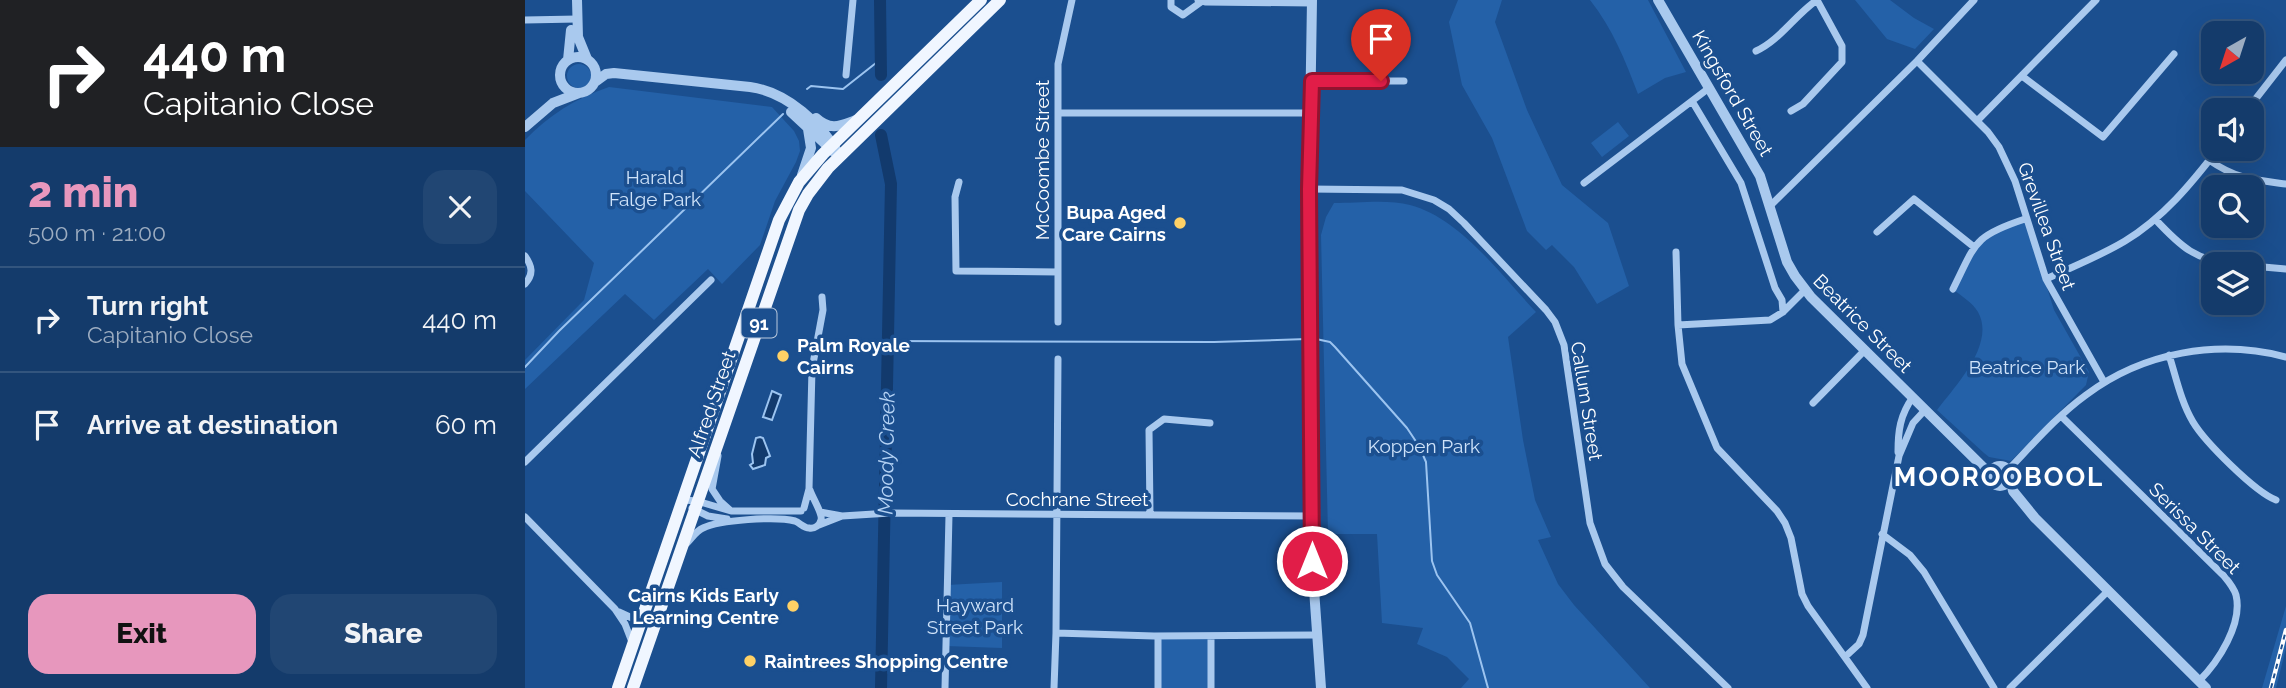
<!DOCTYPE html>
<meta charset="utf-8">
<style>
:root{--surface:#143b6b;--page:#214673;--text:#f1f3f6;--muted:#9dadc1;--line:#33557e;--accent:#e797bd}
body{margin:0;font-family:Raleway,sans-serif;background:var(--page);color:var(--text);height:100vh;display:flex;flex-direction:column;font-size:26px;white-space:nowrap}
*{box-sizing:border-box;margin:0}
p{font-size:23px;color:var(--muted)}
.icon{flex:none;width:38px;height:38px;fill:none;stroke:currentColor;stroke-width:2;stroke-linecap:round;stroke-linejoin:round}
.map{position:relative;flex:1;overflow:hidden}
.details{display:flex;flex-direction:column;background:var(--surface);width:525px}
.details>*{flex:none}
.guide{background:#202124;color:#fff;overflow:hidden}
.needle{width:46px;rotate:219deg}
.controls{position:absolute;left:1676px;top:21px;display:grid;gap:14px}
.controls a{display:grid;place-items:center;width:63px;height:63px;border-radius:14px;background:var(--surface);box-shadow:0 7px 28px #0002,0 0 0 2px var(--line);font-size:35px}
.pin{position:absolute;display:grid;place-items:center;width:60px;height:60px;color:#fff;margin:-72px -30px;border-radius:50% 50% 50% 0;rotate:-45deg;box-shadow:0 0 7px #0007}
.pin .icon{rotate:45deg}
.me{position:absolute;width:77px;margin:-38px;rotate:0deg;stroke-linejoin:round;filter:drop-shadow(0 0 5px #0008)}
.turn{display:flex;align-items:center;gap:24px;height:147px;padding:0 28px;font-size:32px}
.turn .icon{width:91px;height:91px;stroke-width:2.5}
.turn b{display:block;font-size:49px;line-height:60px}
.round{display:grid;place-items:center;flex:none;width:74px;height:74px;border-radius:21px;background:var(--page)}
.head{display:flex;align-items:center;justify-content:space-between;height:119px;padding:0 28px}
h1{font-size:42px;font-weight:800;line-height:52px;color:var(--accent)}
.cta{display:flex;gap:14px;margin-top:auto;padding:14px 28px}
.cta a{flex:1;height:80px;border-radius:21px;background:var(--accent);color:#111;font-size:28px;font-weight:800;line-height:80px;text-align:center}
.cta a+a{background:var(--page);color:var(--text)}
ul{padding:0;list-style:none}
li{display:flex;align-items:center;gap:21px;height:105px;padding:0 28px;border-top:2px solid var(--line)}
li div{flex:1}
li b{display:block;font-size:26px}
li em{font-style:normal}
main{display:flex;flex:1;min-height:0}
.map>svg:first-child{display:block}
.green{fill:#2461a8}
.water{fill:#123a6d;stroke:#9cc4f0;stroke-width:2}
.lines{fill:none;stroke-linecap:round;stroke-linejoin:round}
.stream{stroke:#9cc4f0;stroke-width:2}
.river{stroke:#123a6d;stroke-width:12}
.minor{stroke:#a9c9ee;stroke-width:7}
.tertiary{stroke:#a9c9ee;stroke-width:10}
.primary{stroke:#f0f6ff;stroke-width:12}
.rail-casing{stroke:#fff;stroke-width:4.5}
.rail{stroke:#1b4f8f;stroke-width:2;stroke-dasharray:5;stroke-linecap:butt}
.route-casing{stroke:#92132f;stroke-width:18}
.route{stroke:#e11d48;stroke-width:12}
.poi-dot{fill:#ffd166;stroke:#1b4f8f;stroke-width:2.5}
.labels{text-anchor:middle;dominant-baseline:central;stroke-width:7;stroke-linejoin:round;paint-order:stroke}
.shield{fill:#1b4f8f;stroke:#bbcadd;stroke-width:2}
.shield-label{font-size:18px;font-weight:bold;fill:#fff}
.street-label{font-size:19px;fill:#fff;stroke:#1b4f8f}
.park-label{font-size:19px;fill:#cfe3fa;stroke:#1b4f8f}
.poi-label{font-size:19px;font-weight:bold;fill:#fff;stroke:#1b4f8f;text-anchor:end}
.water-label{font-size:21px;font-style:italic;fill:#b5d3f5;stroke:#1b4f8f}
.district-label{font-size:26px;font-weight:bold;letter-spacing:2px;fill:#fff;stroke:#1b4f8f}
</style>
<main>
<section class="details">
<div class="guide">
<div class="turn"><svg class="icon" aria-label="right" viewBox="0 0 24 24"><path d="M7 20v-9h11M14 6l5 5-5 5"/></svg><div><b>440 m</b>Capitanio Close</div></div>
</div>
<div class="head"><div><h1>2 min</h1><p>500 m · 21:00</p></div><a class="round"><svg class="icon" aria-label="close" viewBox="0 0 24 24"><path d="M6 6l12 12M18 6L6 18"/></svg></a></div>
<ul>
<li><svg class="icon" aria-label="right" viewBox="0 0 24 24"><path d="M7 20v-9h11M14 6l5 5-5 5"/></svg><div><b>Turn right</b><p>Capitanio Close</p></div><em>440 m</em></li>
<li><svg class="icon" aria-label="arrive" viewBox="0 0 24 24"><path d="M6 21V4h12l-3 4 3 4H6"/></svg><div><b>Arrive at destination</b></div><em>60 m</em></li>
</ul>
<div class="cta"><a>Exit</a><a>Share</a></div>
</section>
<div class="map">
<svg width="1761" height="688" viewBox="0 0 1761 688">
<rect width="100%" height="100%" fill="#1b4f8f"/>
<!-- green -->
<path class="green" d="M933,0H977L970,22L1002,110L1037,185L1083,223L1104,286L1072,304L1049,267L1027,245L1021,250L1002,231L967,138L937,85L924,22Z
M1065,0H1123L1161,72L1140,78L1113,94C1100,60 1088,29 1065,0Z
M1330,0H1365L1389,18L1409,29L1390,49L1362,39Z
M42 76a12 12 0 1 1 24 0a12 12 0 1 1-24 0Z
M84,87L247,107L269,131L274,141L275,151L271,162L250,201L235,245L197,284L183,269L129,320L100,294L0,389V360L59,300L69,263L0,191V140C24,115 51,98 84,87Z
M1093,122L1104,136L1077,157L1066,143Z
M809,203C832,203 864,199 885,205C935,218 976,275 1011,312L983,337L998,440L1010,500L1026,537L1013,540L1033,584L1049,605L1125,688H936L944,679L922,657L892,644L898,628L857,623L852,534H803L796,235L801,217Z
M1500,216L1529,310L1564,372L1561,385L1486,461L1464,457L1459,453L1412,410C1430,386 1471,344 1453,312C1448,303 1436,296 1428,289L1449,247Z
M477,582V648L421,646L422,585Z
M1761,606V648L1751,688H1737Z
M633,636H686V688H633Z"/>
<!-- water -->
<path class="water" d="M247,391L256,395L247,420L238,417Z
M235,437L238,438L245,456L241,458L240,465L228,469L225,465L228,463L227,454L231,438Z"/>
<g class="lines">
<!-- stream -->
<path class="stream" d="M282,89L286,86L318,89L356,59
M791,339L805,342L810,347L882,428L894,446L901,462L907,561L912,575L945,623L963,688
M363,341L689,342L782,339
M0,367L34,331L258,114"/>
<!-- river -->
<path class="river" d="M355,0L356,75
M356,135L366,184L356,688"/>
<!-- minor -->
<path class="minor" d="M646,0V7L658,15L676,2
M673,0L680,2L787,3
M0,20L52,19
M1231,51C1255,40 1270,15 1292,0
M1392,61L1463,132L1474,147L1490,181L1521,279L1579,382
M321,75L328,0
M1497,76L1578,137L1649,54
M787,81H879
M1167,101L1216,183L1250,288L1257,300L1258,312
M1722,110L1761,60
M1266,111L1278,104L1317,62V46L1292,0
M534,113H787
M1452,121L1571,0
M1684,160C1711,179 1729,180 1761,184
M434,182L430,197L431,271L533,272
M1059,183L1184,88
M784,189L877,190L909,200L924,209L939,223L1021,310L1030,322L1039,345L1065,523L1080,564L1098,587L1203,688
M1245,206L1392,61L1449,0
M1630,219C1656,247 1671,261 1710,264
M1352,232L1389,199L1449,247
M1151,252L1153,325L1157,364L1192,448L1252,511L1260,523L1266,538L1277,594L1283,606L1342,688
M0,256C7,266 9,274 0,284
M1727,266L1761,269
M1521,279C1547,267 1575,256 1600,241C1638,218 1666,184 1693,149
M1428,289C1451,243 1448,236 1500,219
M533,322V64L547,0
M1153,325L1245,320L1258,312L1280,290
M1644,355C1651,377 1656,402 1668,422C1680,442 1730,492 1751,500
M1288,403L1340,350
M1536,416L1699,576C1704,582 1709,588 1711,595C1718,624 1693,662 1674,681
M1373,452C1373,431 1375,415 1388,397
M193,456L187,489L195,501L205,510
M0,462L186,280
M1483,470C1508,444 1532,416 1561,395C1618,352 1693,339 1761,357
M159,500L172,501L206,511H276
M167,508L183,516L202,519
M279,508L284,489L287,369L298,310L297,297
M295,512L317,516L365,513L787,516
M625,514L624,430L639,419L685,423
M0,517L90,609L100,624L107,642
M294,525L317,516
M1357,534L1385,555L1399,572L1469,688
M162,543C167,538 171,531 178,528C194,520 251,516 270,521C275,523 279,528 284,528C290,529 295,525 296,520C298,514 287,497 285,490
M94,612L107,618L118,615
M531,633L629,636L790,635
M686,636V688
M1321,656L1334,644L1338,635L1374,456L1388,423L1400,410
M420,688L424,515
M529,688L531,633L533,359
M633,688V636
M1485,688L1583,591"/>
<!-- tertiary -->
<path class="tertiary" d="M52,0L53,37L62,59
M787,0L784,189L787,561L796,688
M1133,0L1235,176L1262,262L1270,276L1286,297L1462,471L1464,477
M35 75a18 18 0 1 1 36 0a18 18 0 1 1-36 0Z
M43,60L46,30
M70,82L81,74L89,73L225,87C262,92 297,124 315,156
M266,112L309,152
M291,118C305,131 315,126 331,120
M0,127L28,103L54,93
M277,175L286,148L283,129
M1465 476a10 10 0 1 1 20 0a10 10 0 1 1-20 0Z
M1485,478L1488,491L1510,518L1681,688"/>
<!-- primary -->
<path class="primary" d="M93,688L254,220L274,182L298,154L456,0
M108,688L274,210L283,194L303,168L475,0"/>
<defs>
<path id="rail" d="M1746,688L1761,630"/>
</defs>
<!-- rail casing -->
<use href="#rail" class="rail-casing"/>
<!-- rail -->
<use href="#rail" class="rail"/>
</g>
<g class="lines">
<defs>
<path id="route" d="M787,561L784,189L787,81H856"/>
</defs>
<!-- route casing -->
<use href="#route" class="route-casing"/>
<!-- route -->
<use href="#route" class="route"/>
</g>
<!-- markers -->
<g class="poi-dot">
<circle cx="655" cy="223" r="7"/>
<circle cx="258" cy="356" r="7"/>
<circle cx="268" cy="606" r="7"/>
<circle cx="225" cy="661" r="7"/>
</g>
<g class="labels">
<!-- shield labels -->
<rect class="shield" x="216.5" y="308.5" width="35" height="29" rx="5"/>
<g class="shield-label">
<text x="234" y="323">91</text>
</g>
<!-- street labels -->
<g class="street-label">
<text transform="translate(1208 93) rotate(60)">Kingsford Street</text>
<text transform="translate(517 160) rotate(-90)">McCoombe Street</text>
<text transform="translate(1522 226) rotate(70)">Grevillea Street</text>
<text transform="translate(1338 323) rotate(45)">Beatrice Street</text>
<text transform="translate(1062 401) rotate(81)">Callum Street</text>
<text transform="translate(186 404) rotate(-71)">Alfred Street</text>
<text x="552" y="499">Cochrane Street</text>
<text transform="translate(1670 528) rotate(45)">Serissa Street</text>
</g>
<!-- park labels -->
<g class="park-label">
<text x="130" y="177">Harald<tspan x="130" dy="22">Falge Park</tspan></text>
<text x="1502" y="367">Beatrice Park</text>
<text x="899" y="446">Koppen Park</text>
<text x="450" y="605">Hayward<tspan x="450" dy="22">Street Park</tspan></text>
</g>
<!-- poi labels -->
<g class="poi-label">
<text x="641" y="212">Bupa Aged<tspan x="641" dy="22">Care Cairns</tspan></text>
<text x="272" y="345" text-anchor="start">Palm Royale<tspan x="272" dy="22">Cairns</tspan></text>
<text x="254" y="595">Cairns Kids Early<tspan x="254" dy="22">Learning Centre</tspan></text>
<text x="239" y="661" text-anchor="start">Raintrees Shopping Centre</text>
</g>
<!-- water labels -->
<g class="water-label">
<text transform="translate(361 453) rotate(-89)">Moody Creek</text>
</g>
<!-- district labels -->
<g class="district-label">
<text x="1474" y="477">MOOROOBOOL</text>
</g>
</g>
</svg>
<div class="controls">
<a><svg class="needle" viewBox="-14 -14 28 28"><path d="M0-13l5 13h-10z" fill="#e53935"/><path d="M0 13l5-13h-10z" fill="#9dadc1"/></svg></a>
<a><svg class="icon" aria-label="sound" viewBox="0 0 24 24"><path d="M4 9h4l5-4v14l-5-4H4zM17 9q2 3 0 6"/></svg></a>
<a><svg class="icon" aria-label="search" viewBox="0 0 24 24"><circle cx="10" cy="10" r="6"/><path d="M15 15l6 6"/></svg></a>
<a><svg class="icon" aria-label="layers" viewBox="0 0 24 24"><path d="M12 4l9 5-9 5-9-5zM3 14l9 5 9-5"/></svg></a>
</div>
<div class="pin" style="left:856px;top:81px;background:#d93025"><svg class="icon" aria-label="arrive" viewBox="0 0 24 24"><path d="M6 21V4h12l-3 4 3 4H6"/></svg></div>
<svg class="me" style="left:787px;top:561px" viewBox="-20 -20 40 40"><circle r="17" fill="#e11d48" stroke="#fff" stroke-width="3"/><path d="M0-11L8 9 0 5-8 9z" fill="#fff"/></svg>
</div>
</main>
